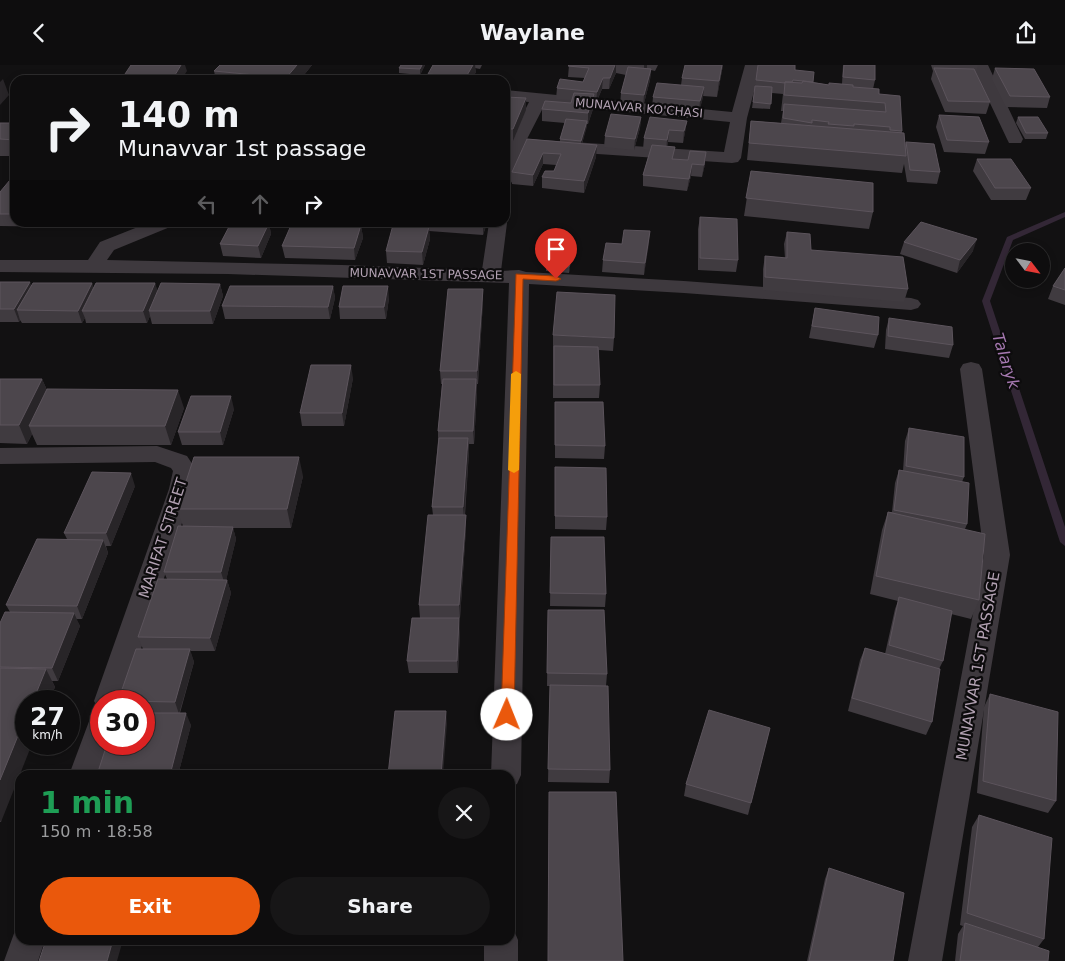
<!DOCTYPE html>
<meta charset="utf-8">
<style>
:root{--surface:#0e0d0e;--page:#171617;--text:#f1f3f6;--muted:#9b9c9e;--line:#2e2d2e;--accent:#ea580c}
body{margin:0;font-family:"DejaVu Sans",sans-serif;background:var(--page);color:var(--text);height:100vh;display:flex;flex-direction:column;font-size:19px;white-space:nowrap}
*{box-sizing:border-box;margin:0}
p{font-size:16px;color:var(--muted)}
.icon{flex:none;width:28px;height:28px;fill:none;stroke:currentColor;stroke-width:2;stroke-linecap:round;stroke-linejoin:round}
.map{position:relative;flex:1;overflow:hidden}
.drawer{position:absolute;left:15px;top:705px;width:500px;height:175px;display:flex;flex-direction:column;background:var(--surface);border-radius:15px;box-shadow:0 2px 8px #0003,0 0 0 1px var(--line)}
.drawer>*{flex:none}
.top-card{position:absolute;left:10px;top:10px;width:500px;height:152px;border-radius:15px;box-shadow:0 2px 8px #0003,0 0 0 1px var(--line);background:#0e0d0e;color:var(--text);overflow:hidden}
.needle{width:32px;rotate:122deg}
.controls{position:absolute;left:1005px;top:178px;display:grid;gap:10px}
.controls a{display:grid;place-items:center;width:45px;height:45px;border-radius:50%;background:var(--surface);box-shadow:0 2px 8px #0003,0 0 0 1px var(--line);font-size:25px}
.speed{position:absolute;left:15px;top:625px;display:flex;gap:10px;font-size:25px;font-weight:700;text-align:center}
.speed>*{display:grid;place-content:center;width:65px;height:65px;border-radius:50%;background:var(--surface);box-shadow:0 2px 8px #0003,0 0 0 1px var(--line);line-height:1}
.speed small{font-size:12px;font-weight:400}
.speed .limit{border:8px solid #d22;background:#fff;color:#111}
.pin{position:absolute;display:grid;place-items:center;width:42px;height:42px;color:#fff;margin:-51px -21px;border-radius:50% 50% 50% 0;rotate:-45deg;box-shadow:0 0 5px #0007}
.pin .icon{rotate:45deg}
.me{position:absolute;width:55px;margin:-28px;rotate:1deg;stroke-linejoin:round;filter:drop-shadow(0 0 4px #0008)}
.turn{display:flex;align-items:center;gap:18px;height:105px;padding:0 25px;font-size:22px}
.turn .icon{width:65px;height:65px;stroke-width:2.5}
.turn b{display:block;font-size:35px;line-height:42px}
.lanes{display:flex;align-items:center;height:48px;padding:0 25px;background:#0003;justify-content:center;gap:25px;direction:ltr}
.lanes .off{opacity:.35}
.round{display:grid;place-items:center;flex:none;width:52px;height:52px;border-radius:26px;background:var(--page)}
.summary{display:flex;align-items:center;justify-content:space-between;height:85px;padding:0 25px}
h1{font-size:30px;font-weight:700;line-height:38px;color:#1e9e55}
.action{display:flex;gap:10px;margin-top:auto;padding:10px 25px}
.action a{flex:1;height:58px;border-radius:30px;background:var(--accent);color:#fff;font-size:20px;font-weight:700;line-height:58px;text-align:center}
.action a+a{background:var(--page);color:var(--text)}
header{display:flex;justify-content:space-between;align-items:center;height:65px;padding:0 25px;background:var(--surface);font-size:22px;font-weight:700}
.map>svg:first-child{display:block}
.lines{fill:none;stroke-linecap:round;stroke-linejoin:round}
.stream{fill:#332736;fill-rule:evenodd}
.minor{fill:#3e393e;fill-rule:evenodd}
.wall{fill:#403b40}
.shaded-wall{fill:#282528}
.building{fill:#4c464c;stroke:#5c545c}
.route{fill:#ea580c;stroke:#983908}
.slow{fill:#f59e0b}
.labels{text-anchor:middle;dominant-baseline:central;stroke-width:4.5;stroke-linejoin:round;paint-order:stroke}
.far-street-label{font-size:12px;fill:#b3a2b3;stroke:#0d0c0d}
.street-label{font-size:15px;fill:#b3a2b3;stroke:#0d0c0d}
.water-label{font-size:16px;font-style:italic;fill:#a578b0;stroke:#0d0c0d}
</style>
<header><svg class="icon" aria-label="back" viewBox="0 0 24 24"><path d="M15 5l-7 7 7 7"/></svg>Waylane<svg class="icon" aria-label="share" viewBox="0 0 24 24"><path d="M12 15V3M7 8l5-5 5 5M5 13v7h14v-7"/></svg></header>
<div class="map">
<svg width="1065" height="896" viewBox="0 0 1065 896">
<rect width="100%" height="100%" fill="#121112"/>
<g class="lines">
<!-- stream -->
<path class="stream" d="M1065,147V152L1013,175L990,236L1065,462V481L1060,477L982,236L1007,172Z"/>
<!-- minor -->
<path class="minor" d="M745,0H761L747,53L741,93L738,97L732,98L523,84L514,114L511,118L505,119V73H511L529,37L505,35V25L732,47ZM545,39L730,57L724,87L527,74Z
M972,0H988L1023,74L1021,78H1009L1007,74Z
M505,155L507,158L501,206L519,205L526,207L684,216L911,233L918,235L921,239L918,243L911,245L684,228L529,219L521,710L517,719L510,722V710H491L509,218L228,209L0,207V195H88L100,177L148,158H172L170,162L114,185L107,195L342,200L482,205L489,158H505Z
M971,297L979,299L982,304L1010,490L942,896H908L984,490L960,304L963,299Z
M157,381L187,391L197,406L193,424L124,636H101V645H99L94,636L169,424L173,406L171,403L155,397L0,399V383Z
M101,648V679H110L99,710H69L91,651Z
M20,861V875H45L38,896H4L16,863Z
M510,862L513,863L518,875V896H484V875H510Z"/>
</g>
<!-- wall -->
<path class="wall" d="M220,0H312L300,15H216L214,6Z
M401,0H425L420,10L399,8V3Z
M433,0H482L480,4L475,3L476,7L471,15H428V9Z
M569,0H658L655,6L651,5L650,15L643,42L620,40L621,28L626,10L616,8L609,24H602L596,38H594V41L588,59H587L582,79L596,92L584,128L542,123V112L554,106L556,100L543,99L533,121L512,119V107L560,77V74L565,58L542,56V44L571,38L572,35L556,34L557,23L583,17L585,13L568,12Z
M723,0L717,32L703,31L699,47L652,43L653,32L681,20L682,13Z
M758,0L795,5L813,17L829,20L842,19L843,0H875V15L873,24L879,29L902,66V68L905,79L906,77L940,107L937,119L907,117L904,99L902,108L747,95L751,56L781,58L783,46H781L783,29L772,28L770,44L752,43Z
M931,0H978L976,8L990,37L986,49L945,47L931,14L933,6Z
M995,3L1050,32L1047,43L1006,42L992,14Z
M505,32L526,33V45L513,76L505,75Z
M939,50L989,77L985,89L944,87L936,62Z
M641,52L640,63L634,85L604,82L605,71Z
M1018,52L1048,68L1046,74H1025L1016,58Z
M687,56L683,78L668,77L667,82L674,94L705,99L702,112L691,111L687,126L643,121V110L650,85L643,84L644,73Z
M0,58H15V91H0Z
M977,94L1031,123L1026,135H991L973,106Z
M751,106L873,147L869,164L744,151Z
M15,115V158H65L62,162L0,161V127Z
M700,152L738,195L736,207L698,205V164Z
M269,158L271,169L261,193L223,191L220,179Z
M419,158H487L483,170L429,166L430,174L423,200L387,198L386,186L419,161Z
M361,160L363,173L355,195L285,193L282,181Z
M650,166L644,210L602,207L603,195L622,179Z
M787,167L811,185L908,224L904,237L763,225V204L765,191L785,193L784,179Z
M904,177L973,186L957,208L900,189Z
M573,182L569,208L546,206V200Z
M1065,203V240L1048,234L1053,221Z
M0,217L31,220L92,218L93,223L155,218L157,226L220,219L223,231L213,259H152L150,251L147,258H86L85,253L82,258H22L20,255L19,257H0Z
M333,221L335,233L330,254H225L222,241Z
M483,224V236L478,319H477V327L474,379H469V386L465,450H466V463L460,553H420L419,540L433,450L432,442L438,376V366L442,319H441L440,306Z
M389,233L386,254H340L339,242Z
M815,243L878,270L874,283L809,273Z
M889,253L953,280L949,293L885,284L886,265Z
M553,270L614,273L613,286L599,285L600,320L599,333H553Z
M353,313L344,361H302L300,348Z
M0,314H42L47,325L184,343L171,380H37L32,369L27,379L0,378Z
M555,337L605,381L604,394L555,393Z
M234,344L223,380H182L178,367Z
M909,363L964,412L962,417L967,459L965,464L979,535L971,554L951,549L943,596L939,604L932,657L926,670L848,646L860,595L865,583L885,589L895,544L898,536L870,529L882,465L888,447H892L895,418L899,405L903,406L905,376Z
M555,402L607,452L606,465L555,464Z
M303,411L291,463H233L236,474L226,515H227L231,528L215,586H190L194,597L180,648L191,660L178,710H97L144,679L143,584L138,572L167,514L164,507L183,461L177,444Z
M135,421L111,481H106L108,488L82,554H76L80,561L58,616H52L55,622L49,636H26L1,757H0V558L10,547L6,540L67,474L64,468Z
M551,472L606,529L605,542L550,541Z
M548,545L607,609L606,621L610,705L609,718L548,717L550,621H547Z
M460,566L458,608H409L407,596Z
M990,629L1056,736L1048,748L977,728L984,642Z
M770,663L748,750L684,731L686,719Z
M979,750L1044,874L1038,882L1048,896H955L958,869L963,861L960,860L972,762Z
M829,803L893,896H807L825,814Z"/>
<!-- shaded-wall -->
<path class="shaded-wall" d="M181,0H185L187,6L181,15H172Z
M297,0H312L300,15H286V13Z
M422,0H425L420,10V4Z
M473,0H475L476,7L471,15H466V12Z
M615,0H616V8L609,24L610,13Z
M644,0H647V5L644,11Z
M722,0H723L717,32L719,16Z
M651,4L650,15L643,42L644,30Z
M603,13L602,24L596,38L597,27Z
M3,14L9,30L0,40V17Z
M704,22L703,33L699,47L700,36Z
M594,29V41L588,59V48Z
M526,33V45L513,76V64Z
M641,52L640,63L634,85L635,74Z
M587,56V62L581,82V76Z
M687,56L683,78L684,66Z
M669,65L668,77L666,87L667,75Z
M597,80L596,92L584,128V116Z
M706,87L705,99L702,112L704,100Z
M543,88V99L533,121V110Z
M692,99L691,111L687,126L689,114Z
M60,158H65L62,162Z
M269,158L271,169L261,193L258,181Z
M483,158H487L483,170Z
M361,160L363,173L355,195L354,183Z
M429,162L430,174L423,200L422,187Z
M650,166L649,179L644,210L645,198Z
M977,174L973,186L957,208L960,195Z
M573,176V182L569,208V202Z
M30,217L34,229L17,245L20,255L19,257L14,244Z
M92,218L96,230L82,246L85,253L82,258L78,246Z
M155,218L159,230L149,246L150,251L147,258L143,246Z
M220,219L223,231L213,259L210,246Z
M333,221L335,233L330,254L328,242Z
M388,221L389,233L386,254L384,242Z
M483,224V236L478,319L477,306Z
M351,300L353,313L344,361L342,348Z
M42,314L50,332L29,361L32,369L27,379L19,360Z
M476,314L477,327L474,379L473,366Z
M178,325L184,343L171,380L165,361Z
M231,331L234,344L223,380L220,367Z
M468,373L469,386L464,455L463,442Z
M299,392L303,411L291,463L287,444Z
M131,408L135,421L111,481L106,468Z
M466,450V463L460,553L459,540Z
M233,462L236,474L225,520L221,507Z
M103,475L108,488L82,554L77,541Z
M227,515L231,528L215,586L210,573Z
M74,548L80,561L58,616L52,603Z
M459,553L460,566L458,608L457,596Z
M190,584L194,597L179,649L175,637Z
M46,604L55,622L49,636H33Z
M446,646L447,659L443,710H441Z
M186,648L191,660L178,710H170Z
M26,651V679H32L1,757L0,755V715Z
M113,875H123L117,896H107Z"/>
<!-- building -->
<path class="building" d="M131,0H181L172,15H121Z
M220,0H297L286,13L214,6Z
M401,0H422L420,4L399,3Z
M433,0H473L466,12L428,9Z
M569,0H615L610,13H603L597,27L557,23L560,14L583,17L589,3L568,1Z
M685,0H722L719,16L682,13Z
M758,0H795V5L814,7L813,17L793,15L792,17H785V18L756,15Z
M844,0H875V15L843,12Z
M628,2L651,4L644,30L621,28Z
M934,3L974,4L990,37L948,36Z
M995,3L1034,4L1050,32L1010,31Z
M803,16L829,20V18L853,20V22L879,24V29L900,31L902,66L890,65V62L854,59V61L828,59L829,57L812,55V58L783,53L784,39L886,47L885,38L784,30L785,17L802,18Z
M657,18L704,22L700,36L653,32Z
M755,21L772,22L771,39L753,37Z
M574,28L594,29L588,48L542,44L545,36L571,38Z
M505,32L526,33L513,64H505Z
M611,49L641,52L635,74L605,71Z
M939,50L979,52L989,77L947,75Z
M650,52L687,56L684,66L669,65L667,75L644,73Z
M1018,52H1038L1048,68H1026Z
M566,54L587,56L581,76L560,74Z
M751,56L904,68L906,91L749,78Z
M0,58H15V75L0,74Z
M527,74L597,80L584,116L542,112L545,106H554L561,89L543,88L533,110L512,107Z
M906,77L934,79L940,107L910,105Z
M652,80L675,82L672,94L688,95L690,86L706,87L704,100L692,99L689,114L643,110Z
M977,94H1011L1031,123H995Z
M751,106L873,118V147L746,133Z
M10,115H15V149H0V127Z
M700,152L737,154L738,195L700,193Z
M921,157L977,174L960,195L904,177Z
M231,158H269L258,181L220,179Z
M292,158L361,160L354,183L282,181Z
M393,160L429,162L422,187L386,186Z
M624,165L650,166L645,198L603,195L606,178L622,179Z
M787,167L810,169L811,185L903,192L908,224L765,212V191L787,193Z
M551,174L573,176L569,202L546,200Z
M1065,203V225L1053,221Z
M0,217H30L14,244H0Z
M33,218H92L78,246L17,245Z
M96,218H155L143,246H82Z
M161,218L220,219L210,246H149Z
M230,221H333L328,242L222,241Z
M343,221H388L384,242H339Z
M448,224H483L477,306H440Z
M557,227L615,230L614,273L553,270Z
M815,243L879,252L878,270L812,261Z
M889,253L952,262L953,280L888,271Z
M554,281L598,282L600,320H554Z
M311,300H351L342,348H300Z
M0,314H42L19,360H0Z
M443,314H476L473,366H438Z
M47,324L178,325L165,361H29Z
M191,331H231L220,367H178Z
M555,337H603L605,381L555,380Z
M909,363L964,372V412L906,401Z
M439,373H468L463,442H432Z
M194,392H299L287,444H177Z
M555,402L606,403L607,452L555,451Z
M899,405L969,418L967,459L894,445Z
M92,407L131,408L106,468H64Z
M888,447L985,469L979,535L876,511Z
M428,450H466L459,540H419Z
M178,461L233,462L221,507H164Z
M551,472H604L606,529L550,528Z
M37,474L103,475L77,541L6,540Z
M158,514L227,515L210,573L138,572Z
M899,532L952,546L943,596L889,580Z
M548,545H604L607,609L547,608Z
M5,547L74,548L52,603L0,602V558Z
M412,553H459L457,596H407Z
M865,583L940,604L932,657L852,633Z
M136,584H190L175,637L118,636Z
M0,603L46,604L33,636H26V651L0,715Z
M550,620L608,621L610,705L548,704Z
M990,629L1058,647L1056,736L983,716Z
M709,645L770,663L751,738L686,719Z
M395,646H446L441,710H388Z
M144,648H186L170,710H97L107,679H144Z
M549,727H616L623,896H548Z
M979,750L1052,773L1044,874L967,848Z
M829,803L904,828L893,896H809Z
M965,858L1049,886L1048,896H960Z
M46,875H113L107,896H39Z"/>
<!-- route -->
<path class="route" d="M516,209L556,211L561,214L556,216L523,214L514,650L512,654L507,656L503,654L501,650Z"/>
<!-- slow -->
<path class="slow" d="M516,306L521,309L519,405L514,408L508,405L511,309Z"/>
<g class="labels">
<!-- far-street labels -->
<g class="far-street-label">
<text transform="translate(639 43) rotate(5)">MUNAVVAR KO'CHASI</text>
<text transform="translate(426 209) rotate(1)">MUNAVVAR 1ST PASSAGE</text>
</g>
<!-- street labels -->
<g class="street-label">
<text transform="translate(163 473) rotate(-72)">MARIFAT STREET</text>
<text transform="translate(978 601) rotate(-80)">MUNAVVAR 1ST PASSAGE</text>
</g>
<!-- water labels -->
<g class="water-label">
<text transform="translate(1006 296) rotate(72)">Talaryk</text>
</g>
</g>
</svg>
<div class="controls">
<a><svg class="needle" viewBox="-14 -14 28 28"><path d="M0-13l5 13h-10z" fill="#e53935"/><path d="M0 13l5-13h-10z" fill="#9b9c9e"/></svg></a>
</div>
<div class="speed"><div>27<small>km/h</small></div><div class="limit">30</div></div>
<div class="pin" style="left:556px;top:214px;background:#d93025"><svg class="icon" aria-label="arrive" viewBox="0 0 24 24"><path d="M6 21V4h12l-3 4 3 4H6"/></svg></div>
<svg class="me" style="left:507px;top:650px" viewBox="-20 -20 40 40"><circle r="19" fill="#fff"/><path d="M0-13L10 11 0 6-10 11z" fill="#ea580c"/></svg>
<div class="top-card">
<div class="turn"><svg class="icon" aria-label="right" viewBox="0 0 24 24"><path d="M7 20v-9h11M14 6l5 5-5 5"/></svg><div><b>140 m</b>Munavvar 1st passage</div></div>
<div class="lanes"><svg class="icon off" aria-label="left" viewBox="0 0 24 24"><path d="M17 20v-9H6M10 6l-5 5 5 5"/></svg><svg class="icon off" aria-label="ahead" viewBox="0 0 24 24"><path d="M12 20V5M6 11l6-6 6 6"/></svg><svg class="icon" aria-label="right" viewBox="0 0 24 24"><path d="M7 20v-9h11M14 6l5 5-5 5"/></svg></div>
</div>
<section class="drawer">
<div class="summary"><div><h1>1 min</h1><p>150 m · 18:58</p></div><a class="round"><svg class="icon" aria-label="close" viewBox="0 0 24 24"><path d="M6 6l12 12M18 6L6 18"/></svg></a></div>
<div class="action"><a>Exit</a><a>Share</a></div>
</section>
</div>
